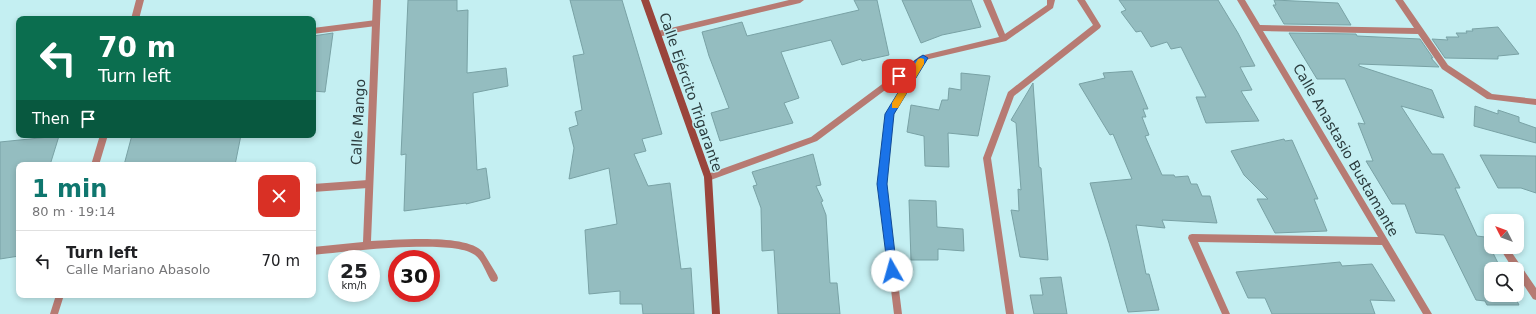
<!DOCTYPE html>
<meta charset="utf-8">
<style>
:root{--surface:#fff;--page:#f2f2f2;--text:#202124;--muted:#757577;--line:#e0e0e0;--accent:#0f766e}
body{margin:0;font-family:"DejaVu Sans",sans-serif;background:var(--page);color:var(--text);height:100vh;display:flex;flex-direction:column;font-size:15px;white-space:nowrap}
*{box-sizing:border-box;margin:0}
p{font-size:13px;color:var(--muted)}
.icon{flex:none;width:22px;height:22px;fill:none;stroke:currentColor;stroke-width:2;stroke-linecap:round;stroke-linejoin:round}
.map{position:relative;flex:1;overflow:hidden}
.drawer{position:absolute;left:16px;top:162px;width:300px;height:136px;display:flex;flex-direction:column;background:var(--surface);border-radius:8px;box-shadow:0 2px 6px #0003}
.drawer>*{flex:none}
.hud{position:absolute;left:16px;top:16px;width:300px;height:122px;border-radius:8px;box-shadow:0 2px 6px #0003;background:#0b6e4f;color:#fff;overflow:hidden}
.needle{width:26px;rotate:312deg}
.buttons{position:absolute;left:1484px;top:214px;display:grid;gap:8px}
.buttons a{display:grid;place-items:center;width:40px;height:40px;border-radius:8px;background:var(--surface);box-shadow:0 2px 6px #0003;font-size:20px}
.speed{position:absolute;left:328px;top:250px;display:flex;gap:8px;font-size:20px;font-weight:700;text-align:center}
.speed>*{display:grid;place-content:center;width:52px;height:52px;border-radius:50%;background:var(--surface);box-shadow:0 2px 6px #0003;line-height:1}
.speed small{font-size:10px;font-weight:400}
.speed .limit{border:6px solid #d22;background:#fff;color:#111}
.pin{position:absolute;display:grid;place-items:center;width:34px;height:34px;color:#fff;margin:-17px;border-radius:8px;box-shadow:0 2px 6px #0006}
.me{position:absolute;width:44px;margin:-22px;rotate:353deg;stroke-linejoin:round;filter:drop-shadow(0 0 3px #0008)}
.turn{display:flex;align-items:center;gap:14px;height:84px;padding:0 16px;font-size:18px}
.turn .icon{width:52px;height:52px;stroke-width:2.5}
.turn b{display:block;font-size:28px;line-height:34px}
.then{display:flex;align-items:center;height:38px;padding:0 16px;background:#0003;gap:8px;font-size:15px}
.round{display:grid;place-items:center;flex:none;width:42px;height:42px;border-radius:8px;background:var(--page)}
.overview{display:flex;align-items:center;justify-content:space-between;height:68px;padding:0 16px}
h1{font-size:24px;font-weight:700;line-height:30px;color:var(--accent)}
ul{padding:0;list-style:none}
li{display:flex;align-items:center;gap:12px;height:60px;padding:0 16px;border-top:1px solid var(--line)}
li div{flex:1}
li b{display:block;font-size:15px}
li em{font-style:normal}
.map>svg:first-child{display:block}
.building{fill:#94bdc0;stroke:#79a2a5}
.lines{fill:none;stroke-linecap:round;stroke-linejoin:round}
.lane{fill:#b77b73;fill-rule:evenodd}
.street{fill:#b77b73;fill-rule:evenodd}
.secondary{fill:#9a453c;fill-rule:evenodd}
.route{fill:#1a73e8;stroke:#114b97}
.slow{fill:#f59e0b}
.labels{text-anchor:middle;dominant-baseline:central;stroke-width:3;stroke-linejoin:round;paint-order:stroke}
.street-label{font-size:14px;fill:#2b3c3e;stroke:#c4eff2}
</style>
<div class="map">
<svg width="1536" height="314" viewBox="0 0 1536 314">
<rect width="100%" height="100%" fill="#c4eff2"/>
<!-- building -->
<path class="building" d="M408,0H457V11L468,10L467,73L506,68L508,86L473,93L477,170L486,168L490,198L466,204V203L404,211L406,154L401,155Z
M570,0H622L662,134L642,139L646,151L634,154L648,186L670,183L681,269L691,268L694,314H643L642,304H620V291L589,294L585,230L617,224L609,168L569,179L574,148L569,128L578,125L575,112L582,110L573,56L584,54Z
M854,0H877L889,55L862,61L861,59L842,65L831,40L781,52L799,98L784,103L793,123L720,141L711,113L729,108L709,56L702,32L742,22L747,36L859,10Z
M902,0H971L981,27L942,35L921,43Z
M1119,0H1218L1238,33L1255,66L1240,67L1252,90L1241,91L1259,121L1206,123L1196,97H1206L1181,47L1171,49L1167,42L1151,47L1141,31L1136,32L1121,12L1126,10Z
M1274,0L1338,3L1351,25L1284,24L1273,5H1276Z
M1498,27L1519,54L1498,56V59L1445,58L1432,39L1448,40L1446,37H1459L1456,33H1467L1466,31H1473L1472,29Z
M333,33L325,92L313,91V36Z
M1289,33L1356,34L1357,36L1420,39L1433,58H1431L1439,67L1359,64V66L1432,90L1444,118L1401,106L1432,154H1443L1460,188H1455L1477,236L1485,237L1501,269H1491V295H1514L1519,305H1487L1485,301L1476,300L1444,235L1416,233L1405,204H1392L1366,161H1373L1358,123L1365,124L1345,79H1317Z
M1132,71L1148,109H1143L1146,117H1142L1149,135L1145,136L1162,175H1174L1175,177L1188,176L1191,184H1197L1202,196H1210L1217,223L1162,220L1165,228L1136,225L1146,274H1149L1159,310L1128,312L1109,243L1090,183L1132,179L1113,134L1110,135L1079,84L1105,78L1103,73Z
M961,73L990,76L978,136L948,133L949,167L925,166L924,136L907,132L911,105L939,110L942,100H948L949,88L961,90Z
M1033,83L1039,167L1041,168L1048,260L1020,257L1011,210L1019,211L1018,189L1021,190L1016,123L1011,120Z
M1475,106L1498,114V110L1519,117V122L1536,128V143L1474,126Z
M132,135H241L235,165H124Z
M59,136L50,165H19V256L0,259V142Z
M1284,139L1285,141L1292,140L1318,199H1314L1327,231L1275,233L1257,199H1268L1244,175L1231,151Z
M813,154L821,185L816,186L823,201L821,202L826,215L830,283H837L840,314H778L774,250L762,251L761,208L753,186L757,185L752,172Z
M1480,155L1536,156V193L1521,188H1498Z
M909,200L936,201L937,227L963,229L964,251L938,249V260H911Z
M1340,262L1342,266L1372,264L1395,301L1370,300L1375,314H1272L1265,298H1248L1236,272Z
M1061,277L1067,314H1034L1030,295H1043L1040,278Z"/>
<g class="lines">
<!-- lane -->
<path class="lane" d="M376,20L380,23L376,26L313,34V28Z
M368,180L371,181L372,184L371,187L368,188L313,192V184Z"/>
<!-- street -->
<path class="street" d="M136,0H144L139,19H131Z
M373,0H381L371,241C396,240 467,233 483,252L497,275L498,278L497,281L494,282L491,281C486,273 482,260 475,255C453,238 343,252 313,255V247L363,242Z
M789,0H804L800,3L658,37L654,34L658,31Z
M983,0H991L1005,34L1047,5V0H1055L1053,8L1006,41L925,60L894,114L886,184L902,314H894L878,184L886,114L912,70L817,141L708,181L705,179L704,177L705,175L811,137L920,56L999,37Z
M1077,0H1085L1101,26L1100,28L1014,96L991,158L1014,314H1006L983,158L1008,92L1093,25Z
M1237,0H1245L1260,25L1414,28L1395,0H1403L1448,65L1492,94L1536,99V105L1487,99L1442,69L1418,34L1263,31L1432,314H1423L1382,245L1198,242L1230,314H1222L1188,238L1189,235L1192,234L1378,237Z
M100,135H108L99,165H91Z
M1489,222L1491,223V233L1488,232L1485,226L1486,223Z
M1499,247H1508L1536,288V300L1533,299L1517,275V269H1513Z
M56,295H64L58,314H50Z"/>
<!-- secondary -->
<path class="secondary" d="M641,0H649L712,177L720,314H712L704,177Z"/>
</g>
<!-- route -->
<path class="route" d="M923,55L928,58L894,114L887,184L897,271L892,275L888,271L877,184L885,114L910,73L899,80L895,76L896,74Z"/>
<!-- slow -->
<path class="slow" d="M921,58L924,59V64L898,108H892V103L918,59Z"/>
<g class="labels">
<!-- street labels -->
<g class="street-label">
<text transform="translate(691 92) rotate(71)">Calle Ejército Trigarante</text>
<text transform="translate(358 122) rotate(-87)">Calle Mango</text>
<text transform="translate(1346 150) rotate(60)">Calle Anastasio Bustamante</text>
</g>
</g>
</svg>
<div class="buttons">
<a><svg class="needle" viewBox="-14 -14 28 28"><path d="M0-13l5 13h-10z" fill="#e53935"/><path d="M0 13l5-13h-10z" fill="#757577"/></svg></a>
<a><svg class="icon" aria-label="search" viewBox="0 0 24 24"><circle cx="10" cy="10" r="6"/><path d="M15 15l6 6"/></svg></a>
</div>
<div class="speed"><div>25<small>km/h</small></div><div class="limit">30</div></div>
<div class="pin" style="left:899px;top:76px;background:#d93025"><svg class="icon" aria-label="arrive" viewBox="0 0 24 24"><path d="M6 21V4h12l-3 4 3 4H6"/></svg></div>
<svg class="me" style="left:892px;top:271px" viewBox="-20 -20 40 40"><circle r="19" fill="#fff"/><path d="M0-13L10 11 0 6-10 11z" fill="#1a73e8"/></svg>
<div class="hud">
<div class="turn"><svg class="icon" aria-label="left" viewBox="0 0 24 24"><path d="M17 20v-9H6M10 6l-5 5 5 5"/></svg><div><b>70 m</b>Turn left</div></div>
<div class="then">Then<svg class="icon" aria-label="arrive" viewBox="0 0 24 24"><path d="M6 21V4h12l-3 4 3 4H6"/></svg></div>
</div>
<section class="drawer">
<div class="overview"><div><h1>1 min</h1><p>80 m · 19:14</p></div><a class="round" style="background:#d93025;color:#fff"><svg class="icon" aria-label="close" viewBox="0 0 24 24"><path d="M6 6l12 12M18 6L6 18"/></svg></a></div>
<ul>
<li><svg class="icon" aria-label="left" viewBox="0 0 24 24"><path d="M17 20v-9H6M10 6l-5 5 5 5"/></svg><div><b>Turn left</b><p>Calle Mariano Abasolo</p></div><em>70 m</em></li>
</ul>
</section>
</div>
